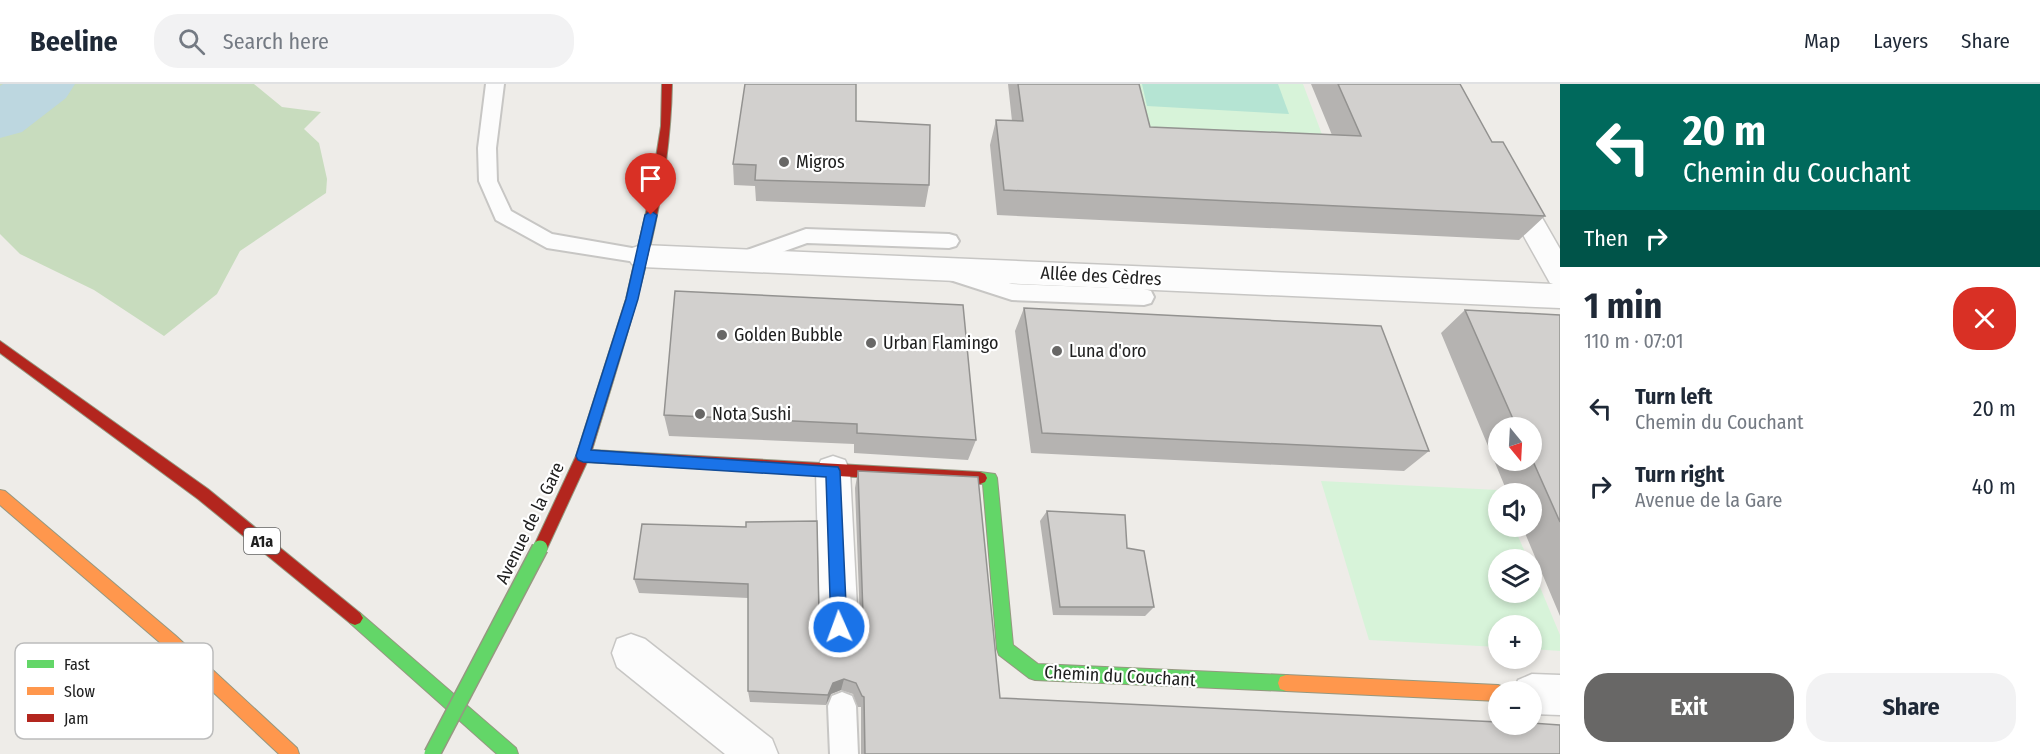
<!DOCTYPE html>
<meta charset="utf-8">
<style>
:root{--surface:#fff;--page:#f2f2f3;--text:#1f2937;--muted:#747a83;--line:#e0e1e3;--accent:#686766}
body{margin:0;font-family:"Fira Sans Condensed",sans-serif;background:var(--page);color:var(--text);height:100vh;display:flex;flex-direction:column;font-size:22px;white-space:nowrap}
*{box-sizing:border-box;margin:0}
p{font-size:20px;color:var(--muted)}
.icon{flex:none;width:33px;height:33px;fill:none;stroke:currentColor;stroke-width:2;stroke-linecap:round;stroke-linejoin:round}
.map{position:relative;flex:1;overflow:hidden}
.side{display:flex;flex-direction:column;background:var(--surface);width:480px}
.side>*{flex:none}
.guide{background:#00695c;color:#fff;overflow:hidden}
.needle{width:39px;rotate:162deg}
.controls{position:absolute;left:1488px;top:333px;display:grid;gap:12px}
.controls a{display:grid;place-items:center;width:54px;height:54px;border-radius:50%;background:var(--surface);box-shadow:0 3px 9px #0003;font-size:30px}
.pin{position:absolute;display:grid;place-items:center;width:51px;height:51px;color:#fff;margin:-62px -26px;border-radius:50% 50% 50% 0;rotate:-45deg;box-shadow:0 0 6px #0007}
.pin .icon{rotate:45deg}
.me{position:absolute;width:66px;margin:-33px;rotate:358deg;stroke-linejoin:round;filter:drop-shadow(0 0 4px #0008)}
.turn{display:flex;align-items:center;gap:21px;height:126px;padding:0 24px;font-size:27px}
.turn .icon{width:78px;height:78px;stroke-width:2.5}
.turn b{display:block;font-size:42px;line-height:51px}
.then{display:flex;align-items:center;height:57px;padding:0 24px;background:#0003;gap:12px;font-size:22px}
.round{display:grid;place-items:center;flex:none;width:63px;height:63px;border-radius:24px;background:var(--page)}
.headline{display:flex;align-items:center;justify-content:space-between;height:102px;padding:0 24px}
h1{font-size:36px;font-weight:700;line-height:45px}
.action{display:flex;gap:12px;margin-top:auto;padding:12px 24px}
.action a{flex:1;height:69px;border-radius:24px;background:var(--accent);color:#fff;font-size:24px;font-weight:700;line-height:69px;text-align:center}
.action a+a{background:var(--page);color:var(--text)}
ul{padding:0;list-style:none}
li{display:flex;align-items:center;gap:18px;height:78px;padding:0 24px}
li div{flex:1}
li b{display:block;font-size:22px}
li em{font-style:normal}
header{display:flex;align-items:center;gap:36px;box-sizing:border-box;height:84px;padding:0 30px;background:var(--surface);border-bottom:2px solid var(--line)}
header strong{font-size:28px}
nav{display:flex;gap:33px;margin-inline-start:auto;font-size:21px}
.search{width:420px;height:54px;background:var(--page);display:flex;align-items:center;gap:15px;box-sizing:border-box;padding:0 21px;border-radius:24px;color:var(--muted);font-size:22px}
main{display:flex;flex:1;min-height:0}
.map>svg:first-child{display:block}
.forest{fill:#c8dcbe}
.park{fill:#d7f3d9}
.pitch{fill:#b5e4d3}
.lines{fill:none;stroke-linecap:round;stroke-linejoin:round}
.river{fill:#bdd7e0;fill-rule:evenodd}
.lane-casing{stroke:#c7c6c4;stroke-width:4}
.street-casing{stroke:#c7c6c4;stroke-width:3}
.fast-casing{stroke:#959880;stroke-width:2}
.slow-casing{stroke:#959880;stroke-width:2}
.jam-casing{stroke:#959880;stroke-width:2}
.lane{fill:#fcfcfc;fill-rule:evenodd}
.street{fill:#fcfcfc;fill-rule:evenodd}
.fast{fill:#63d668;fill-rule:evenodd}
.slow{fill:#ff974d;fill-rule:evenodd}
.jam{fill:#b3261e;fill-rule:evenodd}
.fast-bridge-casing{stroke:#959880;stroke-width:18;stroke-linecap:butt}
.fast-bridge{stroke:#63d668;stroke-width:15}
.wall{fill:#b5b3b1;fill-rule:evenodd}
.shaded-wall{fill:#939290}
.building{fill:#d2d0ce;stroke:#939290;stroke-width:1.5}
.route{fill:#1a73e8;stroke:#114b97;stroke-width:1.5}
.poi-dot{fill:#686766;stroke:#fff;stroke-width:2}
.labels{text-anchor:middle;dominant-baseline:central;stroke-width:4.5;stroke-linejoin:round;paint-order:stroke}
.shield{fill:#fff;stroke:#636363;stroke-width:1.5}
.shield-label{font-size:16px;font-weight:bold;fill:#202020}
.poi-label{font-size:18px;fill:#202020;stroke:#fff;text-anchor:start}
.street-label{font-size:18px;fill:#202020;stroke:#fff}
.key{fill:#fff;stroke:#bcbcbc;stroke-width:1.5}
.key-label{font-size:16px;fill:#202020}
</style>
<header>
<strong>Beeline</strong>
<div class="search"><svg class="icon" aria-label="search" viewBox="0 0 24 24"><circle cx="10" cy="10" r="6"/><path d="M15 15l6 6"/></svg>Search here</div>
<nav><a>Map</a><a>Layers</a><a>Share</a></nav>
</header>
<main>
<div class="map">
<svg width="1560" height="670" viewBox="0 0 1560 670">
<rect width="100%" height="100%" fill="#eeece8"/>
<!-- forest -->
<path class="forest" d="M0,0H254L282,23L321,28L304,45L319,59L327,95L326,109L240,167L217,210L164,252L94,206L20,170L0,150Z"/>
<!-- park -->
<path class="park" d="M1134,0H1303L1326,61L1145,52Z
M1321,397L1498,406V442L1514,443L1528,475L1498,476V508H1532V484L1560,551V567L1532,565V542H1498V563L1369,556Z"/>
<!-- pitch -->
<path class="pitch" d="M1142,0H1278L1289,30L1147,22Z"/>
<g class="lines">
<!-- river -->
<path class="river" d="M3,0H75L66,14L22,48L0,54V2Z"/>
<defs>
<path id="lane" d="M486,0H504L496,64L497,97L511,127L552,150L649,167L652,172L649,177L642,179L547,164L496,136L479,97L478,64Z
M806,145L949,150L956,152L959,157L956,162L949,164L807,159L740,183L733,181L730,176L733,171Z
M954,182L1012,200L1144,205L1151,207L1154,213L1151,219L1144,221L1012,216L947,195L944,190L947,185Z
M842,608L852,612L856,622L858,670H830L828,622L832,612Z"/>
<path id="street" d="M1511,94L1521,97L1560,165V224L642,183L632,180L627,172L632,164L642,161L1553,200L1550,199L1497,104L1501,97Z
M833,372L845,376L850,387L858,543L852,556L839,562L826,556L820,543L816,387L821,376Z
M631,550L645,555L772,655L778,670H725L617,583L612,569L617,555Z
M1532,590L1560,591V631L1532,630V608H1513L1518,596Z"/>
<path id="fast" d="M980,388L995,390L997,394L1013,561L1038,580L1286,591L1292,593L1294,599L1292,605L1286,607L1035,596L1029,594L999,571L997,565L983,400L975,398L973,394L975,390Z
M355,527L360,529L516,664L518,670H497L350,539L347,534L350,529Z"/>
<path id="slow" d="M0,406L5,407L176,552L297,664L299,670H279L164,562L0,421Z
M1286,591L1498,601L1504,603L1505,608H1498V617L1286,607L1280,605L1278,599L1280,593Z"/>
<path id="jam" d="M662,0H672C670,126 628,247 592,366L980,388L985,390L987,394L985,398L980,400L587,378L545,469L540,471L535,469L533,464L576,372L626,215L650,111L661,42Z
M0,257L208,405L360,529L363,534L360,539L355,541L350,539L198,415L0,269Z"/>
</defs>
<!-- lane casing -->
<use href="#lane" class="lane-casing"/>
<!-- street casing -->
<use href="#street" class="street-casing"/>
<!-- fast casing -->
<use href="#fast" class="fast-casing"/>
<!-- slow casing -->
<use href="#slow" class="slow-casing"/>
<!-- jam casing -->
<use href="#jam" class="jam-casing"/>
<!-- lane -->
<use href="#lane" class="lane"/>
<!-- street -->
<use href="#street" class="street"/>
<!-- fast -->
<use href="#fast" class="fast"/>
<!-- slow -->
<use href="#slow" class="slow"/>
<!-- jam -->
<use href="#jam" class="jam"/>
<defs>
<path id="fast-bridge" d="M432,670L540,464"/>
</defs>
<!-- fast-bridge casing -->
<use href="#fast-bridge" class="fast-bridge-casing"/>
<!-- fast-bridge -->
<use href="#fast-bridge" class="fast-bridge"/>
</g>
<!-- wall -->
<path class="wall" d="M1008,0H1139L1150,43L1332,51L1311,0H1460L1492,58L1545,132L1519,156L997,131L990,61L996,36L1012,37Z
M856,37L929,101L925,123L756,117L755,102L734,101L733,80Z
M675,207L976,356L968,376L854,369V360L669,352L664,331Z
M1024,224L1429,367L1404,387L1031,369L1015,247Z
M1465,226L1560,231V532L1522,442H1532V410H1508L1441,249ZM1498,344H1532V376H1498Z
M858,387L1000,614L1560,670H861V623H858L853,610L841,606L831,610L826,621L750,618L748,607V514L639,509L634,495L642,440L819,531L827,545L842,552L857,544L860,537L855,404Z
M1047,427L1127,464L1154,523L1145,532L1053,531L1040,437Z"/>
<!-- shaded-wall -->
<path class="shaded-wall" d="M844,595L841,606L831,610L826,621L828,611L833,599Z"/>
<!-- building -->
<path class="building" d="M745,0H856V37L930,41L929,101L755,96L756,81L733,80Z
M1018,0H1139L1150,43L1361,52L1338,0H1460L1492,58H1503L1545,132L1004,106L996,36L1023,37Z
M675,207L963,221L976,356L857,349V340L664,331Z
M1024,224L1381,242L1429,367L1042,349Z
M1465,226L1560,231V438L1532,375V344H1517Z
M858,387L978,393L1000,614L1498,638V640H1532V639L1560,641V670H865L864,613L862,612L856,599L844,595L833,599L828,611L748,607V500L634,495L642,440L746,443V438L817,437L819,531L827,545L842,552L857,544L863,530Z
M1047,427L1125,431L1127,464L1144,467L1154,523H1060Z"/>
<!-- route -->
<path class="route" d="M651,127L657,131L638,215L591,366L838,383L840,387L847,543L845,548L839,550L834,548L831,543L826,393L583,378L578,376L576,372L626,215L645,131Z"/>
<!-- markers -->
<g class="poi-dot">
<circle cx="784" cy="78" r="6"/>
<circle cx="722" cy="251" r="6"/>
<circle cx="871" cy="259" r="6"/>
<circle cx="1057" cy="267" r="6"/>
<circle cx="700" cy="330" r="6"/>
</g>
<g class="labels">
<!-- shield labels -->
<rect class="shield" x="244" y="444" width="36" height="26" rx="4.5"/>
<g class="shield-label">
<text x="262" y="457">A1a</text>
</g>
<!-- poi labels -->
<g class="poi-label">
<text x="796" y="78">Migros</text>
<text x="734" y="251">Golden Bubble</text>
<text x="883" y="259">Urban Flamingo</text>
<text x="1069" y="267">Luna d'oro</text>
<text x="712" y="330">Nota Sushi</text>
</g>
<!-- street labels -->
<g class="street-label">
<text transform="translate(1101 192) rotate(3)">Allée des Cèdres</text>
<text transform="translate(530 439) rotate(-64)">Avenue de la Gare</text>
<text transform="translate(1120 592) rotate(3)">Chemin du Couchant</text>
</g>
</g>
<!-- legend -->
<rect x="15" y="559" width="198" height="96" rx="9" class="key"/>
<rect x="27" y="576" width="27" height="8" fill="#63d668"/>
<rect x="27" y="603" width="27" height="8" fill="#ff974d"/>
<rect x="27" y="630" width="27" height="8" fill="#b3261e"/>
<g class="key-label">
<text x="64" y="586">Fast</text>
<text x="64" y="613">Slow</text>
<text x="64" y="640">Jam</text>
</g>
</svg>
<div class="controls">
<a><svg class="needle" viewBox="-14 -14 28 28"><path d="M0-13l5 13h-10z" fill="#e53935"/><path d="M0 13l5-13h-10z" fill="#747a83"/></svg></a>
<a><svg class="icon" aria-label="sound" viewBox="0 0 24 24"><path d="M4 9h4l5-4v14l-5-4H4zM17 9q2 3 0 6"/></svg></a>
<a><svg class="icon" aria-label="layers" viewBox="0 0 24 24"><path d="M12 4l9 5-9 5-9-5zM3 14l9 5 9-5"/></svg></a>
<a>+</a>
<a>−</a>
</div>
<div class="pin" style="left:651px;top:131px;background:#d93025"><svg class="icon" aria-label="arrive" viewBox="0 0 24 24"><path d="M6 21V4h12l-3 4 3 4H6"/></svg></div>
<svg class="me" style="left:839px;top:543px" viewBox="-20 -20 40 40"><circle r="17" fill="#1a73e8" stroke="#fff" stroke-width="3"/><path d="M0-11L8 9 0 5-8 9z" fill="#fff"/></svg>
</div>
<section class="side">
<div class="guide">
<div class="turn"><svg class="icon" aria-label="left" viewBox="0 0 24 24"><path d="M17 20v-9H6M10 6l-5 5 5 5"/></svg><div><b>20 m</b>Chemin du Couchant</div></div>
<div class="then">Then<svg class="icon" aria-label="right" viewBox="0 0 24 24"><path d="M7 20v-9h11M14 6l5 5-5 5"/></svg></div>
</div>
<div class="headline"><div><h1>1 min</h1><p>110 m · 07:01</p></div><a class="round" style="background:#d93025;color:#fff"><svg class="icon" aria-label="close" viewBox="0 0 24 24"><path d="M6 6l12 12M18 6L6 18"/></svg></a></div>
<ul>
<li><svg class="icon" aria-label="left" viewBox="0 0 24 24"><path d="M17 20v-9H6M10 6l-5 5 5 5"/></svg><div><b>Turn left</b><p>Chemin du Couchant</p></div><em>20 m</em></li>
<li><svg class="icon" aria-label="right" viewBox="0 0 24 24"><path d="M7 20v-9h11M14 6l5 5-5 5"/></svg><div><b>Turn right</b><p>Avenue de la Gare</p></div><em>40 m</em></li>
</ul>
<div class="action"><a>Exit</a><a>Share</a></div>
</section>
</main>
